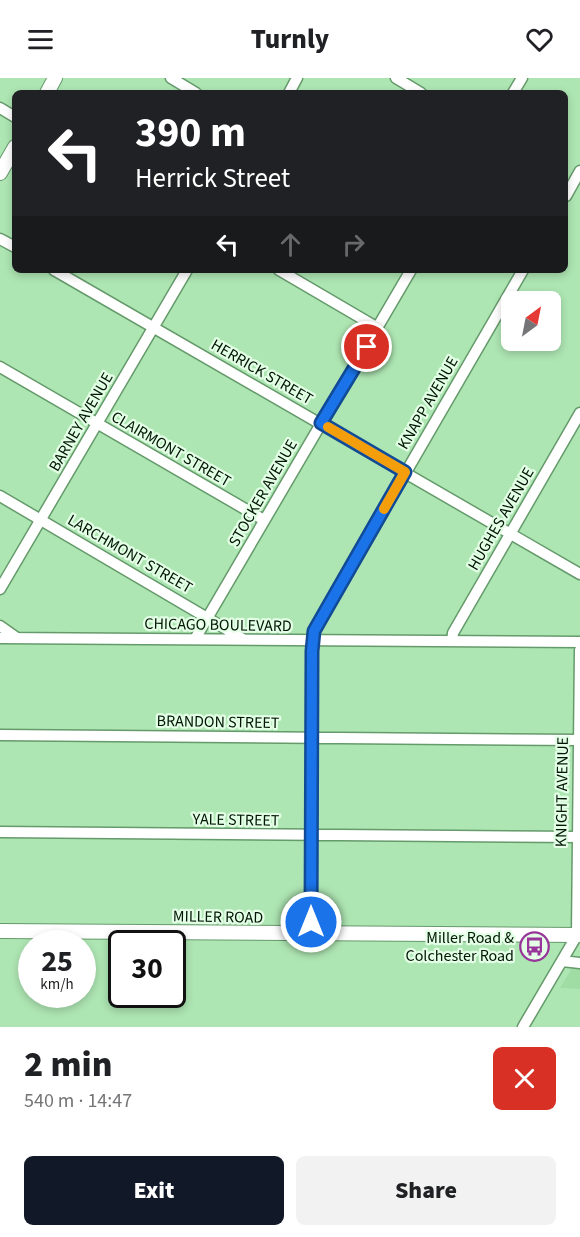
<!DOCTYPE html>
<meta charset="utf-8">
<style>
:root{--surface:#fff;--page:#f2f2f2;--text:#202124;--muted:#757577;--accent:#111827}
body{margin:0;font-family:"Source Sans 3",sans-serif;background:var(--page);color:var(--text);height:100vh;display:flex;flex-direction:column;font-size:22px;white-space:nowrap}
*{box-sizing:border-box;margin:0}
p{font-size:20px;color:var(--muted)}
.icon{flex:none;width:33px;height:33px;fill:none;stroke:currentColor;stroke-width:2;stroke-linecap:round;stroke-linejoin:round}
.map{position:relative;height:949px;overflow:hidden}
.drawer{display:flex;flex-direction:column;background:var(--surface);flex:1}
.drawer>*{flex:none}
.top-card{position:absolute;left:12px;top:12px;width:556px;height:183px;border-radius:9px;box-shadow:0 3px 9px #0003;background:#202124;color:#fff;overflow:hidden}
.needle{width:39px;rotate:32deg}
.tools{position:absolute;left:501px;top:213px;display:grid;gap:12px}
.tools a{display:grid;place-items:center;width:60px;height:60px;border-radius:9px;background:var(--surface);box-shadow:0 3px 9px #0003;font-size:30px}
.speed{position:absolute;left:18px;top:852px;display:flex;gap:12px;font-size:30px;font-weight:700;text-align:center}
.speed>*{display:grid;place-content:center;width:78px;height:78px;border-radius:50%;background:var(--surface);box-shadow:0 3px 9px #0003;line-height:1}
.speed small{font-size:15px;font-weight:400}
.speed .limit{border:3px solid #111;border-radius:9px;background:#fff;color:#111}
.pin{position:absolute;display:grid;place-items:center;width:51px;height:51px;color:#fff;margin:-26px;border:3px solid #fff;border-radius:50%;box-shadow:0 2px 6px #0007}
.me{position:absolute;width:66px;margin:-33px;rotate:0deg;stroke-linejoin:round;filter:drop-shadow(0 0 4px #0008)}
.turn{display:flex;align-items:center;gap:21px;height:126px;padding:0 24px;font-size:27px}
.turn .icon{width:78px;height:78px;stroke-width:2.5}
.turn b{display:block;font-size:42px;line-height:51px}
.lanes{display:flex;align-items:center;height:57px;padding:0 24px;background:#0003;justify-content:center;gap:30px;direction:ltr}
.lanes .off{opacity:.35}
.round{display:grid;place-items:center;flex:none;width:63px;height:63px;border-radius:9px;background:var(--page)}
.head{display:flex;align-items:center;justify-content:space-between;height:102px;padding:0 24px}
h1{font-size:36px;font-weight:800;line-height:45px}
.cta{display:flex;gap:12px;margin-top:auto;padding:12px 24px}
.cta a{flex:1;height:69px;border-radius:9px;background:var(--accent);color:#fff;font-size:24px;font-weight:800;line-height:69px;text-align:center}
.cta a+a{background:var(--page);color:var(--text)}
header{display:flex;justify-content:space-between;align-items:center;height:78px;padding:0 24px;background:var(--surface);font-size:27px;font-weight:800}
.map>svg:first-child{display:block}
.built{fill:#9fdda5}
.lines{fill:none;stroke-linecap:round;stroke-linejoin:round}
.minor-casing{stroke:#659a6b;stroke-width:13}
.major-casing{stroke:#659a6b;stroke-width:16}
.minor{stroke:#fff;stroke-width:10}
.major{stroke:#fff;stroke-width:14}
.route-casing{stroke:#114b97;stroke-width:15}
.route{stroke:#1a73e8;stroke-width:10}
.slow{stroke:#f59e0b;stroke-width:10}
.labels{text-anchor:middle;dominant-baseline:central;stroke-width:4.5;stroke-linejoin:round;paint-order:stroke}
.street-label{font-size:16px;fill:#021505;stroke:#e3ffe5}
.poi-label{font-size:16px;fill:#021505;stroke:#e3ffe5;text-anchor:end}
</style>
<header><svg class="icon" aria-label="menu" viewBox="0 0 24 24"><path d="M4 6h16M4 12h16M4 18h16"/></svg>Turnly<svg class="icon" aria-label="heart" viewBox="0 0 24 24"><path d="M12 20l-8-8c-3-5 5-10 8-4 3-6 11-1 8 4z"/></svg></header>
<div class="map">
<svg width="580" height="949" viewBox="0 0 580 949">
<rect width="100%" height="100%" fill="#aee6b3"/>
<!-- built -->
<path class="built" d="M580,877V911L560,910Z"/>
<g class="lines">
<defs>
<path id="minor" d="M171,0L196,15
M396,0L421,15
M289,15L297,0
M513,15L522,0
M0,30L15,39
M566,118L580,93
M0,161L15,169
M54,192L580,496
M279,192L378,250
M0,289L264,442
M0,418L243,561
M0,511L187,192
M0,548L17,560
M0,560L580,564
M195,561L411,192
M452,563L453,555L580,335
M0,657L580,662
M0,754L580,759
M311,856L312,573L314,553L523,192
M562,883L580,885
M523,949L577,857L580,572"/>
<path id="major" d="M47,15L55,0
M0,95L15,69
M0,853L580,857"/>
</defs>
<!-- minor casing -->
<use href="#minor" class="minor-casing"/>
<!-- major casing -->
<use href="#major" class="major-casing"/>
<!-- minor -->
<use href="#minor" class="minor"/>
<!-- major -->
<use href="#major" class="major"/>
</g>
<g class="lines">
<defs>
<path id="route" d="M311,844L312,573L314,553L405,394L321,345L367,269"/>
</defs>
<!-- route casing -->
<use href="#route" class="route-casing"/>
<!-- route -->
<use href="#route" class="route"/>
<!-- slow -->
<path class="slow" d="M328,349L405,394L384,431"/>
</g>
<!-- icons -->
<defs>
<symbol id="bus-ring" viewBox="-11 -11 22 22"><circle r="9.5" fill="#e3ffe5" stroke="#99359a" stroke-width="1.5"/><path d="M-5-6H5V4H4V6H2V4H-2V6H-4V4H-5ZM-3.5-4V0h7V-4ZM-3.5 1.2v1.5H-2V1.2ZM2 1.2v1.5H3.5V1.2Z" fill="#99359a"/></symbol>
</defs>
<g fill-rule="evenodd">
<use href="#bus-ring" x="518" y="852" width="33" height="33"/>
</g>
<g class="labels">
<!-- street labels -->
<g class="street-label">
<text transform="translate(262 294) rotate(30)">HERRICK STREET</text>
<text transform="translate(428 325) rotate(-60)">KNAPP AVENUE</text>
<text transform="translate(81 344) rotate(-60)">BARNEY AVENUE</text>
<text transform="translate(171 371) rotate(30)">CLAIRMONT STREET</text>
<text transform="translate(263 415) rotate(-60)">STOCKER AVENUE</text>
<text transform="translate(501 441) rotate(-60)">HUGHES AVENUE</text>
<text transform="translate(130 476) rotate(30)">LARCHMONT STREET</text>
<text transform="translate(218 547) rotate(1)">CHICAGO BOULEVARD</text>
<text transform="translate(218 644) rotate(1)">BRANDON STREET</text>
<text transform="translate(562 714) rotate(-89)">KNIGHT AVENUE</text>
<text transform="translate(236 742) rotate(1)">YALE STREET</text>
<text transform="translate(218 839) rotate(1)">MILLER ROAD</text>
</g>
<!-- poi labels -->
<g class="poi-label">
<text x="514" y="860">Miller Road &amp;<tspan x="514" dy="18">Colchester Road</tspan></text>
</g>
</g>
</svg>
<div class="tools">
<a><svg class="needle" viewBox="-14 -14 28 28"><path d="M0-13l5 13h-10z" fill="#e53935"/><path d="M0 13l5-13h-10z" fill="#757577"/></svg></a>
</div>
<div class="speed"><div>25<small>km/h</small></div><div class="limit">30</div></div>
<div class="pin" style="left:367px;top:269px;background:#d93025"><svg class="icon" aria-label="arrive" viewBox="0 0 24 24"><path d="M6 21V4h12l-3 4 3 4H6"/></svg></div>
<svg class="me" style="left:311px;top:844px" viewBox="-20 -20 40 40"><circle r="17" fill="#1a73e8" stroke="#fff" stroke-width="3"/><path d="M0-11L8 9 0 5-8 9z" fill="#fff"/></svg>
<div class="top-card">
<div class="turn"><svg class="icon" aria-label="left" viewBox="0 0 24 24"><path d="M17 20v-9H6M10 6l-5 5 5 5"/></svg><div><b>390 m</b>Herrick Street</div></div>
<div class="lanes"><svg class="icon" aria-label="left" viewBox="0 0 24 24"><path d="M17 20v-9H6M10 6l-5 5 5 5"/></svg><svg class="icon off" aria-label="ahead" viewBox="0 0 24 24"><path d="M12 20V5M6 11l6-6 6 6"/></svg><svg class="icon off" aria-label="right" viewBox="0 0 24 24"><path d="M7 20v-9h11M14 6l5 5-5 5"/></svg></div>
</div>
</div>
<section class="drawer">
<div class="head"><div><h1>2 min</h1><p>540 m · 14:47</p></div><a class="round" style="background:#d93025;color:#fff"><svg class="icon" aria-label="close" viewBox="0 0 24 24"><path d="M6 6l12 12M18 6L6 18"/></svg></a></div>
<div class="cta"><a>Exit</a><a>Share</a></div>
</section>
